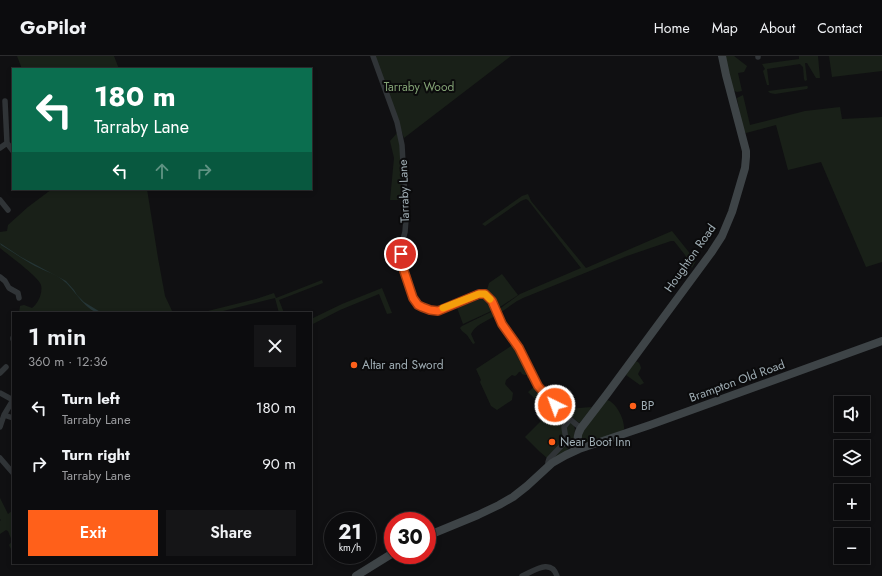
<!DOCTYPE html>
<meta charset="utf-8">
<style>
:root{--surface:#0c0c0e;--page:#151517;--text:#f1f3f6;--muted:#9a9b9e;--line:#2c2c2e;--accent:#ff601a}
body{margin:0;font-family:Jost,sans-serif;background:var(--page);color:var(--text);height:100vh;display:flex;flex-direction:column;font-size:15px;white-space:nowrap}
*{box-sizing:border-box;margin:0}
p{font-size:13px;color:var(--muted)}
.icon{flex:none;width:22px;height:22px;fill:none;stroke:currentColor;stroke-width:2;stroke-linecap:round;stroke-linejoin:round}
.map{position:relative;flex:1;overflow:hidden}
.details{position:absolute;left:12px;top:256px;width:300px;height:252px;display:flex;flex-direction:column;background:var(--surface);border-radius:0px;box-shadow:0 2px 6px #0003,0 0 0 1px var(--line)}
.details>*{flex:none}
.hud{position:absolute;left:12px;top:12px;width:300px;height:122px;border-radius:0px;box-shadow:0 2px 6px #0003,0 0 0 1px var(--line);background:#0b6e4f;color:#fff;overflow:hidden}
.controls{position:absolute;left:834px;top:340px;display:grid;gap:8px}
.controls a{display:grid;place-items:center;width:36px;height:36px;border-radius:0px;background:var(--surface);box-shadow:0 2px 6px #0003,0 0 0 1px var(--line);font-size:20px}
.speed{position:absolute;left:324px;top:456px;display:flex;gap:8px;font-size:20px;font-weight:700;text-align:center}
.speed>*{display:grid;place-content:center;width:52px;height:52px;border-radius:50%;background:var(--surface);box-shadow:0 2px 6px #0003,0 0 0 1px var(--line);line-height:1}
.speed small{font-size:10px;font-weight:400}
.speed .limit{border:6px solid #d22;background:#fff;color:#111}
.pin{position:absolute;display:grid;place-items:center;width:34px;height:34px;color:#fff;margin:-17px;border:2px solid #fff;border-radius:50%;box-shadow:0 1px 4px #0007}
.me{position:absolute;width:44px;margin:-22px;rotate:318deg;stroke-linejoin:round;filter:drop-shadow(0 0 3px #0008)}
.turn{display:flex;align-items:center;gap:14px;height:84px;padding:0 16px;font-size:18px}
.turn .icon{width:52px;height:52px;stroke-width:2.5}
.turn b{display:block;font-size:28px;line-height:34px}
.lanes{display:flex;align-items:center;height:38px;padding:0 16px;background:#0003;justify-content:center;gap:20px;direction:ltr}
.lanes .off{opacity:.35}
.round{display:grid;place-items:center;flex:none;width:42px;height:42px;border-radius:0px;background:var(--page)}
.head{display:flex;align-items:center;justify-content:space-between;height:68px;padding:0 16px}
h1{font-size:24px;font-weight:600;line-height:30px}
.cta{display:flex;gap:8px;margin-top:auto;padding:8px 16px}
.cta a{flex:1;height:46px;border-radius:0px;background:var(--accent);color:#fff;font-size:16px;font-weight:600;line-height:46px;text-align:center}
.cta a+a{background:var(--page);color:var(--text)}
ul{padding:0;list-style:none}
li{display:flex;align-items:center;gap:12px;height:56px;padding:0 16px}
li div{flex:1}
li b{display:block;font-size:15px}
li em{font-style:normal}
header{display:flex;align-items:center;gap:24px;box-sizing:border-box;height:56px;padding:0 20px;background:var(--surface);border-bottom:1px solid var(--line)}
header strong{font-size:19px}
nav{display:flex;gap:22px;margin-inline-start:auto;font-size:14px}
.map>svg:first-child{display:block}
.green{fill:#192018}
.water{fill:#253536}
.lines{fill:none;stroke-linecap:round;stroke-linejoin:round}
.street{stroke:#303437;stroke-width:5.5}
.secondary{stroke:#3e4447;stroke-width:8}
.route-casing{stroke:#a63e11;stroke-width:10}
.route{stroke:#ff601a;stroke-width:7}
.slow{stroke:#f59e0b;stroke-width:7}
.poi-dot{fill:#ff601a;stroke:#0b0b0c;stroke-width:1.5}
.labels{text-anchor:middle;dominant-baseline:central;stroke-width:4;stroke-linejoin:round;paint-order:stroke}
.park-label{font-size:12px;fill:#82a174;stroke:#0b0b0c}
.street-label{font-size:12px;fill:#9fadb4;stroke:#0b0b0c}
.poi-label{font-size:12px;fill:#9fadb4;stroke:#0b0b0c;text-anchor:start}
</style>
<header>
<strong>GoPilot</strong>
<nav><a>Home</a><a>Map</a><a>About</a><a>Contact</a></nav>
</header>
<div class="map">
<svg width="882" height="520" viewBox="0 0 882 520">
<rect width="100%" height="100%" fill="#101012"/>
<!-- green -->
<path class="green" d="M17,0H114L119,13H22Z
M374,0H511L404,82Z
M724,0H734L747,10L744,16L738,17L742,35L737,36L733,34Z
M799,0H818L820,22H816L807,7H805L807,24L805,25L804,23L803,11L800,8L767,13L769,29H767L763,15L765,13L762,8L799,3Z
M829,0H882V15L832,21Z
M807,30L808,31L807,33L775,38L770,37L768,35Z
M743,39L750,69L805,55L840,51L842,63L882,61V206L866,211L821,106L788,114L776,69L746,77L743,75L737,42Z
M397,77L401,90L402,144H390L394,102L390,85Z
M52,133H147L158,202L165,240L173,257H19L20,250L24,249L32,252C38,248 43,237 41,229C38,220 8,199 0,192V176L7,175L8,169L28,151Z
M528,138L531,145L586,212L672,175L696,205L692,212L685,199L674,185H671L627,200L523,242L517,245L500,257L498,254L520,238L581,212L528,144L526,143L521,145L485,170L482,168L522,140Z
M502,218L518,239L500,251L463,268L456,249L481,239L487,234L489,227Z
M322,224L323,227L279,244L284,257H279L275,242L215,257H200L256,243L274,237L276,242Z
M382,232L392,257L387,258L379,238L340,254L311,269V263L342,248Z
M493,255V261C485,266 475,269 471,278L475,287L473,288L467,279L462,275L460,272L462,270Z
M514,288L530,321L527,322V319H525L522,318L521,316C518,315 518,319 515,320L512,319L506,324L505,328L513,337L512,344L497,354L491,350L480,326L481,324L476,313Z
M634,305C639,305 640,308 641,312L638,318L644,327L640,329L626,319Z
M534,331H536L552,350L550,352L539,341L536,343V342L535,343L528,336Z
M549,339C557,340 561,347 566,353L592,351L580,367L578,366L565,356Z
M607,344C616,346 625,364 624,373L622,375L585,388L582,385L581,380L583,373Z
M555,353L574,370L575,373L574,383L572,389L566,395L555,402H547L539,395L525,381L544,362L547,365L550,362L548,359Z
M0,442L8,458L13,454L12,471L13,497L9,489L12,485L8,475L6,474L0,478V465L1,464L0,463Z"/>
<!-- water -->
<path class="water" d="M0,187L21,201L66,225L74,234L77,239L84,246L102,257C86,257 76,235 65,226C58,219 45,215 35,210C24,204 13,196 1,189Z"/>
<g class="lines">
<!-- street -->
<path class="street" d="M373,0L397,66L402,89L406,163L405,176L401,191V198L404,215L413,242L419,249L429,254L438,255L479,238C483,238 485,238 488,241C496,247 497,259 502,268C507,277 514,284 519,293C526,304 530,317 537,328C547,342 567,362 581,372
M758,0V1
M5,45L7,87
M0,92L7,87L13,95
M0,144L8,154
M0,221L5,225L9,232L18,237L19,242
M13,282V283
M0,317L6,311
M0,337L13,344
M4,359L13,362
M0,371L4,359L13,344
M0,402L13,417
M548,411V406L549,403L565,386L566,384L564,371L570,363
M522,520C534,515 551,502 557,520"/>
<!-- secondary -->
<path class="secondary" d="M579,393C577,386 577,378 581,372L607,338L711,197L722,180L732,156L745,112L746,101V95L726,19L722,0
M427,480L478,459L499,449L513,441L527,430L552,407L566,399L579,393L650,369L882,285
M356,520L393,497"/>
</g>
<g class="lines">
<defs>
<path id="route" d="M401,198L404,215L413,242L418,249L422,251L430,254L438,255L479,238H485L492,245L502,268L519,292L538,330L555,349"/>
</defs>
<!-- route casing -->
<use href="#route" class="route-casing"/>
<!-- route -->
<use href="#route" class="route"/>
<!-- slow -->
<path class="slow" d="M443,252L479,238H485L490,243"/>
</g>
<!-- markers -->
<g class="poi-dot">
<circle cx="354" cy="309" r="4"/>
<circle cx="633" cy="350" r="4"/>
<circle cx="552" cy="386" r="4"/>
</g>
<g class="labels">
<!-- park labels -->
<g class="park-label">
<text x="419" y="31">Tarraby Wood</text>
</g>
<!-- street labels -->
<g class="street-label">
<text transform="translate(404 135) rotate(-92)">Tarraby Lane</text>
<text transform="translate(690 202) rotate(-55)">Houghton Road</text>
<text transform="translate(737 325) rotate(-20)">Brampton Old Road</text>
</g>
<!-- poi labels -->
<g class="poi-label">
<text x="362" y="309">Altar and Sword</text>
<text x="641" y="350">BP</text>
<text x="560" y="386">Near Boot Inn</text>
</g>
</g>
</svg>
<div class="controls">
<a><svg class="icon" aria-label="sound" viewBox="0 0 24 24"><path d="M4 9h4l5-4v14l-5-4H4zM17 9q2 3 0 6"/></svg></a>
<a><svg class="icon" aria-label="layers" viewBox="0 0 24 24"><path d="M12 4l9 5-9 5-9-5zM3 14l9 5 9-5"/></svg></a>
<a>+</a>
<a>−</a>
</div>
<div class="speed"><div>21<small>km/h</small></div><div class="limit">30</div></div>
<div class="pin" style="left:401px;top:198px;background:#d93025"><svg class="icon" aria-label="arrive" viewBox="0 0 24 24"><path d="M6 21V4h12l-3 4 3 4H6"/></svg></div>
<svg class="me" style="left:555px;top:349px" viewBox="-20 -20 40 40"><circle r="17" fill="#ff601a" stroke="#fff" stroke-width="3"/><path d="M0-11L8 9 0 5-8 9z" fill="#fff"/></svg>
<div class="hud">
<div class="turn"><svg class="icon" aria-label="left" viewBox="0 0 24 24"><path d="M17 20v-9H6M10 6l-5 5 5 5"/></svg><div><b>180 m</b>Tarraby Lane</div></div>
<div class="lanes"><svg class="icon" aria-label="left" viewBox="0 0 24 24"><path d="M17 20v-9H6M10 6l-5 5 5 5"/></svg><svg class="icon off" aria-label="ahead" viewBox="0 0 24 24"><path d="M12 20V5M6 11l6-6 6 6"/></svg><svg class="icon off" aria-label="right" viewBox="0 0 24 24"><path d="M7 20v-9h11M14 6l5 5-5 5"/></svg></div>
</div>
<section class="details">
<div class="head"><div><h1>1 min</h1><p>360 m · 12:36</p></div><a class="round"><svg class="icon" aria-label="close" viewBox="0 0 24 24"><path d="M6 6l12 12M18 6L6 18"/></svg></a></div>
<ul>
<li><svg class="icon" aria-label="left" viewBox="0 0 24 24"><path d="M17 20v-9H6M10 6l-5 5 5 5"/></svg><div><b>Turn left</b><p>Tarraby Lane</p></div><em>180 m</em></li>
<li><svg class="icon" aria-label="right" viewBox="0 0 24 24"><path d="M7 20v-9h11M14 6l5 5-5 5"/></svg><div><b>Turn right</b><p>Tarraby Lane</p></div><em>90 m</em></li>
</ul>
<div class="cta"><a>Exit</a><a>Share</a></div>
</section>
</div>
